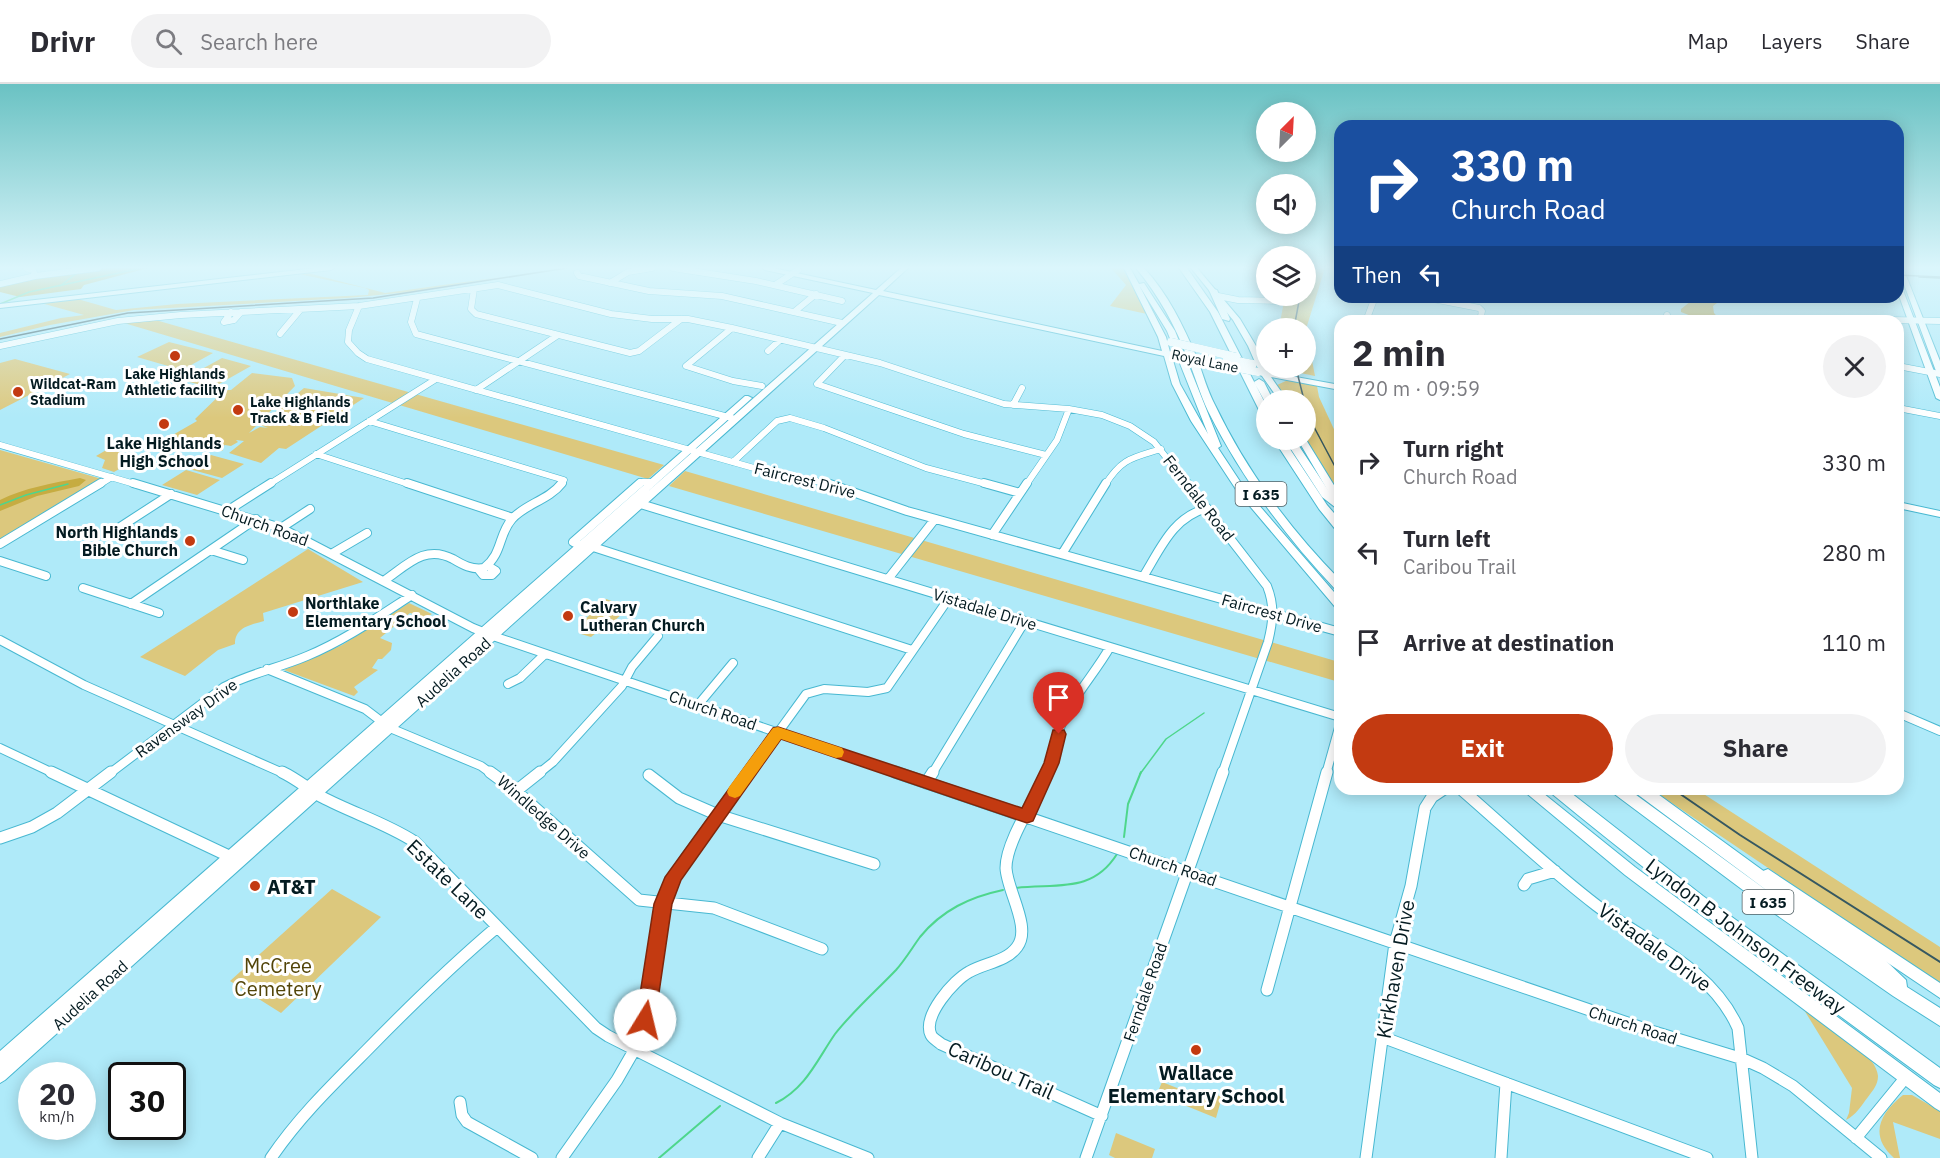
<!DOCTYPE html>
<meta charset="utf-8">
<style>
:root{--surface:#fff;--page:#f2f2f3;--text:#2b2b33;--muted:#7c7c81;--line:#e1e1e2;--accent:#c33a11}
body{margin:0;font-family:"IBM Plex Sans",sans-serif;background:var(--page);color:var(--text);height:100vh;display:flex;flex-direction:column;font-size:22px;white-space:nowrap}
*{box-sizing:border-box;margin:0}
p{font-size:20px;color:var(--muted)}
.icon{flex:none;width:33px;height:33px;fill:none;stroke:currentColor;stroke-width:2;stroke-linecap:round;stroke-linejoin:round}
.map{position:relative;flex:1;overflow:hidden}
.panel{position:absolute;left:1334px;top:231px;width:570px;height:480px;display:flex;flex-direction:column;background:var(--surface);border-radius:18px;box-shadow:0 3px 15px #0003}
.panel>*{flex:none}
.top-card{position:absolute;left:1334px;top:36px;width:570px;height:183px;border-radius:18px;box-shadow:0 3px 15px #0003;background:#1a4fa0;color:#fff;overflow:hidden}
.needle{width:39px;rotate:24deg}
.buttons{position:absolute;left:1256px;top:18px;display:grid;gap:12px}
.buttons a{display:grid;place-items:center;width:60px;height:60px;border-radius:50%;background:var(--surface);box-shadow:0 3px 15px #0003;font-size:30px}
.speed{position:absolute;left:18px;top:978px;display:flex;gap:12px;font-size:30px;font-weight:700;text-align:center}
.speed>*{display:grid;place-content:center;width:78px;height:78px;border-radius:50%;background:var(--surface);box-shadow:0 3px 15px #0003;line-height:1}
.speed small{font-size:15px;font-weight:400}
.speed .limit{border:3px solid #111;border-radius:9px;background:#fff;color:#111}
.pin{position:absolute;display:grid;place-items:center;width:51px;height:51px;color:#fff;margin:-62px -26px;border-radius:50% 50% 50% 0;rotate:-45deg;box-shadow:0 0 6px #0007}
.pin .icon{rotate:45deg}
.me{position:absolute;width:66px;margin:-33px;rotate:9deg;stroke-linejoin:round;filter:drop-shadow(0 0 4px #0008)}
.turn{display:flex;align-items:center;gap:21px;height:126px;padding:0 18px;font-size:27px}
.turn .icon{width:78px;height:78px;stroke-width:2.5}
.turn b{display:block;font-size:42px;line-height:51px}
.then{display:flex;align-items:center;height:57px;padding:0 18px;background:#0003;gap:12px;font-size:22px}
.round{display:grid;place-items:center;flex:none;width:63px;height:63px;border-radius:32px;background:var(--page)}
.summary{display:flex;align-items:center;justify-content:space-between;height:102px;padding:0 18px}
h1{font-size:36px;font-weight:700;line-height:45px}
.button{display:flex;gap:12px;margin-top:auto;padding:12px 18px}
.button a{flex:1;height:69px;border-radius:36px;background:var(--accent);color:#fff;font-size:24px;font-weight:700;line-height:69px;text-align:center}
.button a+a{background:var(--page);color:var(--text)}
ul{padding:0;list-style:none}
li{display:flex;align-items:center;gap:18px;height:90px;padding:0 18px}
li div{flex:1}
li b{display:block;font-size:22px}
li em{font-style:normal}
header{display:flex;align-items:center;gap:36px;box-sizing:border-box;height:84px;padding:0 30px;background:var(--surface);border-bottom:2px solid var(--line)}
header strong{font-size:28px}
nav{display:flex;gap:33px;margin-inline-start:auto;font-size:21px}
.search{width:420px;height:54px;background:var(--page);display:flex;align-items:center;gap:15px;box-sizing:border-box;padding:0 21px;border-radius:33px;color:var(--muted);font-size:22px}
.map>svg:first-child{display:block}
.green{fill:#dcc87d}
.forest{fill:#c6ac41}
.lines{fill:none;stroke-linecap:round;stroke-linejoin:round}
.stream-far1{stroke:#4ed68c;stroke-width:1.5}
.stream{stroke:#4ed68c;stroke-width:2}
.minor-far2-casing{stroke:#48b8d1;stroke-width:7}
.minor-far1-casing{stroke:#48b8d1;stroke-width:10}
.minor-casing{stroke:#48b8d1;stroke-width:13}
.major-casing{stroke:#48b8d1;stroke-width:2}
.highway-casing{stroke:#48b8d1;stroke-width:2}
.minor-far2{stroke:#fff;stroke-width:6}
.minor-far1{stroke:#fff;stroke-width:8}
.minor{stroke:#fff;stroke-width:11}
.major{fill:#fff;fill-rule:evenodd}
.highway{fill:#fff;fill-rule:evenodd}
.tram{stroke:#365861;stroke-width:1.5}
.rail-far1{stroke:#365861;stroke-width:1.5}
.rail{stroke:#365861;stroke-width:2}
.major-bridge-casing{stroke:#48b8d1;stroke-width:8;stroke-linecap:butt}
.major-bridge{stroke:#fff;stroke-width:8}
.route{fill:#c33a11;stroke:#7f260b;stroke-width:1.5}
.slow{fill:#f59e0b}
.poi-dot{fill:#c33a11;stroke:#fff;stroke-width:2}
.labels{text-anchor:middle;dominant-baseline:central;stroke-width:6;stroke-linejoin:round;paint-order:stroke}
.far-street-label{font-size:14px;fill:#041b21;stroke:#fff}
.far-poi-label{font-size:14px;font-weight:bold;fill:#041b21;stroke:#fff;text-anchor:start}
.shield{fill:#fff;stroke:#4f5f64;stroke-width:1.5}
.shield-label{font-size:15px;font-weight:bold;fill:#041b21}
.poi-label{font-size:16px;font-weight:bold;fill:#041b21;stroke:#fff;text-anchor:start}
.street-label{font-size:16px;fill:#041b21;stroke:#fff}
.near-street-label{font-size:20px;fill:#041b21;stroke:#fff}
.near-poi-label{font-size:20px;font-weight:bold;fill:#041b21;stroke:#fff;text-anchor:start}
.near-park-label{font-size:20px;fill:#524408;stroke:#fff}
</style>
<header>
<strong>Drivr</strong>
<div class="search"><svg class="icon" aria-label="search" viewBox="0 0 24 24"><circle cx="10" cy="10" r="6"/><path d="M15 15l6 6"/></svg>Search here</div>
<nav><a>Map</a><a>Layers</a><a>Share</a></nav>
</header>
<div class="map">
<svg width="1940" height="1074" viewBox="0 0 1940 1074">
<rect width="100%" height="100%" fill="#afeaf9"/>
<!-- green -->
<path class="green" d="M1111,184H1123L1147,230L1110,222L1126,201Z
M1305,184H1325L1306,245L1315,292L1276,284H1305V244H1279L1285,212H1305Z
M308,189L385,209L501,193L410,208L347,214L134,226L50,241L0,253V249L61,234L84,231L41,219L74,214L116,226L177,220L368,211L369,206L365,204L299,190Z
M152,235L664,381L648,395L124,239Z
M169,258L213,269L182,286L137,273Z
M222,274L251,282L212,304L182,296Z
M15,275L70,290L0,326V279Z
M252,289L292,294L295,302L249,349L260,343L268,344L260,341L304,304L364,314L286,365L279,364L261,379L229,369L244,357L236,356L238,358L231,362L225,361L220,364L223,367L193,365L164,356L197,337L195,335L225,306H231Z
M1288,296L1317,302L1319,313L1339,356V412L1307,358L1305,316H1286L1277,301Z
M108,365L129,371L121,384L114,388L102,384L105,376L96,372Z
M0,366L102,395L0,456Z
M211,371L244,380L222,394L189,385Z
M186,386L220,396L197,411L162,401Z
M685,387L1339,578V598L669,402Z
M308,465L363,498L263,529L264,537C250,541 235,543 235,560L218,566L185,592L140,573Z
M606,515L629,523L601,550L596,549L591,553L581,550L585,545L578,542Z
M409,519L432,530L426,534L410,529L380,554L392,559L391,566L382,575H378L372,584L378,586L354,603L358,608L354,612L284,586L342,561Z
M1651,705H1696L1940,863V900Z
M332,805L381,833L281,929L230,897Z
M1801,921C1820,935 1877,968 1878,992C1878,1001 1873,1006 1868,1013C1861,1022 1856,1031 1846,1036L1849,1029L1852,1004Z
M1162,998L1210,1017L1212,1009L1222,1013L1216,1034L1157,1010Z
M1903,1011H1912L1940,1027V1055L1893,1038L1900,1074H1894C1869,1052 1879,1030 1903,1011Z
M1116,1049L1155,1065L1152,1074H1115L1109,1071Z"/>
<!-- forest -->
<path class="forest" d="M107,184H148L84,201L81,205L20,213L0,208V201L34,194Z
M1696,213H1725L1713,222L1714,229L1721,237H1704L1681,228V225Z
M80,394L86,396L79,402L37,412L0,427V416C24,404 53,399 80,394Z"/>
<g class="lines">
<!-- stream-far1 -->
<path class="stream-far1" d="M60,202L77,189
M0,220L29,208L142,184
M0,421L26,411L68,400
M1140,690L1166,655L1204,629"/>
<!-- stream -->
<path class="stream" d="M1124,753L1128,720L1141,688
M1015,804C1056,799 1092,810 1117,770
M776,1019C806,1004 817,976 835,950C853,927 876,907 896,886C905,876 912,864 920,853C942,826 970,813 1003,806
M659,1074L720,1022"/>
<defs>
<path id="minor-far2" d="M26,184L33,186L35,192
M673,184L756,197L842,217
M577,189L579,192L649,207L722,212L842,239
M610,199L628,188L652,184
M0,200L35,192L98,184
M775,201L798,186
M474,205L471,225L476,230L630,269L639,267L681,235
M1218,212L1238,216L1278,217L1280,212
M1423,213L1479,224L1482,227L1480,237
M417,215L411,238L416,250L732,334
M359,222L349,246L348,258L358,269L367,275L761,386L835,401
M231,228L224,238L234,236L241,228
M794,228L816,210
M1667,231V237
M1892,236L1940,237
M1366,237L1375,213
M732,244L686,282L733,297L762,302
M280,250L300,226
M0,262L118,237L181,231L359,222L498,201L611,230L652,235H688L732,244L880,279L1004,320L1069,325L1102,331L1130,342L1154,358L1188,401
M768,267L780,256
M845,271L817,300L964,350L1046,371
M1898,282L1940,290
M476,306L558,251
M1013,321L1022,304
M1898,324L1940,332
M369,337L564,396L560,401
M0,361L138,401
M316,370L411,401
M733,378L777,337L790,334L824,344L926,384L990,401
M99,401L112,393
M268,401L436,295
M639,401L642,398H652
M1026,401L1057,356L1069,325
M1105,401C1122,374 1132,374 1161,365"/>
<path id="minor-far1" d="M133,399L281,444L473,544L493,552L900,690
M407,399L513,434
M827,399L907,427L1340,548
M984,399L1020,409
M1187,399L1267,502C1275,522 1273,538 1268,558L1222,690
M634,418L1340,633
M227,427L271,399
M281,444L310,425
M117,445L171,410
M992,451L1027,399
M0,460L101,399
M587,461L912,566
M581,462L573,458L640,399
M211,466L243,476
M333,469L367,449
M1062,470L1106,399
M0,477L46,492
M479,486L483,491H492L496,487L488,482
M1143,493C1161,464 1172,434 1207,424
M888,495L935,435
M385,496C407,481 425,460 453,475C463,481 472,486 484,484C503,469 498,451 512,435C525,420 549,416 562,399
M83,504L159,529
M131,520L256,435
M0,556L84,601L285,690
M267,585L365,625L390,644L481,682L492,690
M508,600L520,594L545,570
M698,621L733,579
M1898,629L1940,647
M0,664L55,690
M109,690L224,603C251,589 279,584 307,572C345,556 378,533 412,511
M538,690L553,678L622,602L632,583L658,552
M748,690L806,610L824,605L868,608L887,604L949,514
M932,690L1025,537
M1047,690C1053,675 1054,659 1060,644C1072,613 1094,591 1110,563
M1326,690L1340,640"/>
<path id="minor" d="M51,688L233,774
M282,688C297,695 308,705 322,713C352,729 386,739 415,758L596,944L608,952L780,1039L868,1074
M490,688L516,707L639,816L714,824L822,865
M895,688L1651,947L1743,975L1763,984L1793,1002L1881,1074
M1048,688C1036,714 1006,757 1006,784C1007,807 1032,844 1017,863C1006,878 984,879 969,888C954,896 922,932 931,951C933,955 938,957 941,960L1102,1032
M649,691L679,714L718,731L874,780
M926,699L933,688
M1461,705C1506,744 1549,785 1596,821C1646,859 1711,883 1738,944L1752,1074
M516,707L540,688
M0,754L32,743L57,729L111,688
M1524,801L1528,795L1555,787
M1267,906L1327,688
M1382,953L1707,1074
M460,1018L462,1031L467,1038L532,1074
M1856,1054L1906,993
M271,1074C298,1034 332,1001 366,967C408,924 451,882 497,843
M562,1074L617,996L636,963L647,929L658,840L669,802L686,774L749,688
M758,1074L780,1039
M1086,1074L1223,688
M1366,1074L1395,859L1411,802L1425,724L1432,713L1444,705
M1501,1074L1506,999"/>
<path id="major" d="M316,184H334L331,186L0,224V220Z
M762,184H773L876,206L901,184H908L883,207L1162,267L1158,253L1124,184H1130L1139,200L1144,199L1175,247L1221,362L1218,364L1245,405L1340,515V525L1336,524L1237,407L1191,337L1172,300L1164,272L879,211L5,996L0,999V967L745,312H748L752,314L645,410L873,209L765,186ZM1139,201L1167,247L1208,350L1180,300L1172,273L1176,271L1170,268L1166,253Z
M1191,184H1197L1240,235L1256,262L1268,288L1340,301V306L1271,293L1287,316H1279L1262,292L1256,289L1259,287L1248,262L1233,236Z
M1898,184H1903L1940,277V289L1936,287Z
M1898,199L1901,201L1940,303V316L1936,314L1898,209Z
M1305,354L1340,411V422L1335,419L1298,356Z
M1898,418L1940,427V433L1898,424Z
M1523,705H1538L1635,783L1940,1009V1027L1935,1024L1625,791L1525,708Z
M1768,785L1940,899V914L1763,795L1761,791L1763,787Z"/>
<path id="highway" d="M1136,184H1144C1168,210 1183,241 1197,274C1203,290 1207,306 1215,321C1246,386 1289,444 1340,496V507L1336,506C1285,452 1241,393 1208,327C1200,310 1195,292 1188,275C1175,241 1159,212 1136,184Z
M1179,184H1187L1218,228L1266,321V333L1261,330L1210,228Z
M1210,204L1217,206L1230,235L1229,237L1222,235L1209,206Z
M1259,295L1264,298L1273,316H1266V318L1264,316L1254,298Z
M1274,356H1284L1327,421L1340,436V447L1336,446L1319,425Z
M1285,356H1295L1330,409L1340,418V427L1322,413Z
M1549,705H1566L1703,812L1940,984V1004L1934,1001C1804,906 1675,811 1551,709Z
M1611,705H1628L1777,814L1637,710L1635,706L1651,705L1883,874L1906,896L1907,903L1940,924V942L1893,912L1771,827L1613,709Z"/>
</defs>
<!-- minor-far2 casing -->
<use href="#minor-far2" class="minor-far2-casing"/>
<!-- minor-far1 casing -->
<use href="#minor-far1" class="minor-far1-casing"/>
<!-- minor casing -->
<use href="#minor" class="minor-casing"/>
<!-- major casing -->
<use href="#major" class="major-casing"/>
<!-- highway casing -->
<use href="#highway" class="highway-casing"/>
<!-- minor-far2 -->
<use href="#minor-far2" class="minor-far2"/>
<!-- minor-far1 -->
<use href="#minor-far1" class="minor-far1"/>
<!-- minor -->
<use href="#minor" class="minor"/>
<!-- major -->
<use href="#major" class="major"/>
<!-- highway -->
<use href="#highway" class="highway"/>
<!-- tram -->
<path class="tram" d="M1898,191L1940,193
M0,255L128,229L373,214L567,184"/>
<!-- rail-far1 -->
<path class="rail-far1" d="M1919,193L1940,194
M1305,197L1312,184
M1294,244L1300,212
M1296,284L1304,316
M1305,320L1314,343L1340,392"/>
<!-- rail -->
<path class="rail" d="M1673,705L1740,751L1940,878"/>
<defs>
<path id="major-bridge" d="M1171,258L1236,273
M1172,271L1258,288
M1227,275L1253,280"/>
</defs>
<!-- major-bridge casing -->
<use href="#major-bridge" class="major-bridge-casing"/>
<!-- major-bridge -->
<use href="#major-bridge" class="major-bridge"/>
</g>
<!-- sky -->
<linearGradient id="sky" x2="0" y2="1"><stop stop-color="#6ac2c3"/><stop offset="0.55" stop-color="#dbf6fc"/><stop offset="1" stop-color="#dbf6fc" stop-opacity="0"/></linearGradient>
<rect width="1940" height="334" fill="url(#sky)"/>
<!-- route -->
<path class="route" d="M778,643L1022,724L1044,679L1053,646H1064L1066,650L1059,679L1033,737L1027,739L781,655L681,796L672,820L655,936L652,942L645,945L638,942L636,936L654,820L665,793L773,644Z"/>
<!-- slow -->
<path class="slow" d="M778,643L842,664L844,668L842,673L836,674L781,655L740,712L735,714L729,712L727,708L729,703L773,644Z"/>
<!-- markers -->
<g class="poi-dot">
<circle cx="175" cy="272" r="6"/>
<circle cx="18" cy="308" r="6"/>
<circle cx="238" cy="326" r="6"/>
<circle cx="164" cy="340" r="6"/>
<circle cx="190" cy="457" r="6"/>
<circle cx="293" cy="528" r="6"/>
<circle cx="568" cy="532" r="6"/>
<circle cx="255" cy="802" r="6"/>
<circle cx="1196" cy="966" r="6"/>
</g>
<g class="labels">
<!-- far-street labels -->
<g class="far-street-label">
<text transform="translate(1205 277) rotate(12)">Royal Lane</text>
</g>
<!-- far-poi labels -->
<g class="far-poi-label">
<text x="175" y="290" text-anchor="middle">Lake Highlands<tspan x="175" dy="16">Athletic facility</tspan></text>
<text x="30" y="300">Wildcat-Ram<tspan x="30" dy="16">Stadium</tspan></text>
<text x="250" y="318">Lake Highlands<tspan x="250" dy="16">Track &amp; B Field</tspan></text>
</g>
<!-- shield labels -->
<g class="shield">
<rect x="1235.5" y="398" width="51" height="24" rx="4.5"/>
<rect x="1742.5" y="806" width="51" height="24" rx="4.5"/>
</g>
<g class="shield-label">
<text x="1261" y="410">I 635</text>
<text x="1768" y="818">I 635</text>
</g>
<!-- poi labels -->
<g class="poi-label">
<text x="164" y="359" text-anchor="middle">Lake Highlands<tspan x="164" dy="18">High School</tspan></text>
<text x="178" y="448" text-anchor="end">North Highlands<tspan x="178" dy="18">Bible Church</tspan></text>
<text x="305" y="519">Northlake<tspan x="305" dy="18">Elementary School</tspan></text>
<text x="580" y="523">Calvary<tspan x="580" dy="18">Lutheran Church</tspan></text>
</g>
<!-- street labels -->
<g class="street-label">
<text transform="translate(805 396) rotate(14)">Faircrest Drive</text>
<text transform="translate(1199 414) rotate(52)">Ferndale Road</text>
<text transform="translate(265 441) rotate(20)">Church Road</text>
<text transform="translate(985 525) rotate(17)">Vistadale Drive</text>
<text transform="translate(1272 529) rotate(16)">Faircrest Drive</text>
<text transform="translate(453 588) rotate(-42)">Audelia Road</text>
<text transform="translate(713 626) rotate(19)">Church Road</text>
<text transform="translate(186 634) rotate(-36)">Ravensway Drive</text>
<text transform="translate(544 733) rotate(41)">Windledge Drive</text>
<text transform="translate(1173 782) rotate(19)">Church Road</text>
<text transform="translate(1145 908) rotate(-71)">Ferndale Road</text>
<text transform="translate(90 911) rotate(-42)">Audelia Road</text>
<text transform="translate(1633 941) rotate(18)">Church Road</text>
</g>
<!-- near-street labels -->
<g class="near-street-label">
<text transform="translate(448 795) rotate(44)">Estate Lane</text>
<text transform="translate(1746 852) rotate(37)">Lyndon B Johnson Freeway</text>
<text transform="translate(1655 863) rotate(36)">Vistadale Drive</text>
<text transform="translate(1395 885) rotate(-80)">Kirkhaven Drive</text>
<text transform="translate(1001 986) rotate(24)">Caribou Trail</text>
</g>
<!-- near-poi labels -->
<g class="near-poi-label">
<text x="267" y="802">AT&amp;T</text>
<text x="1196" y="988" text-anchor="middle">Wallace<tspan x="1196" dy="23">Elementary School</tspan></text>
</g>
<!-- near-park labels -->
<g class="near-park-label">
<text x="278" y="881">McCree<tspan x="278" dy="23">Cemetery</tspan></text>
</g>
</g>
</svg>
<div class="buttons">
<a><svg class="needle" viewBox="-14 -14 28 28"><path d="M0-13l5 13h-10z" fill="#e53935"/><path d="M0 13l5-13h-10z" fill="#7c7c81"/></svg></a>
<a><svg class="icon" aria-label="sound" viewBox="0 0 24 24"><path d="M4 9h4l5-4v14l-5-4H4zM17 9q2 3 0 6"/></svg></a>
<a><svg class="icon" aria-label="layers" viewBox="0 0 24 24"><path d="M12 4l9 5-9 5-9-5zM3 14l9 5 9-5"/></svg></a>
<a>+</a>
<a>−</a>
</div>
<div class="speed"><div>20<small>km/h</small></div><div class="limit">30</div></div>
<div class="pin" style="left:1059px;top:650px;background:#d93025"><svg class="icon" aria-label="arrive" viewBox="0 0 24 24"><path d="M6 21V4h12l-3 4 3 4H6"/></svg></div>
<svg class="me" style="left:645px;top:936px" viewBox="-20 -20 40 40"><circle r="19" fill="#fff"/><path d="M0-13L10 11 0 6-10 11z" fill="#c33a11"/></svg>
<div class="top-card">
<div class="turn"><svg class="icon" aria-label="right" viewBox="0 0 24 24"><path d="M7 20v-9h11M14 6l5 5-5 5"/></svg><div><b>330 m</b>Church Road</div></div>
<div class="then">Then<svg class="icon" aria-label="left" viewBox="0 0 24 24"><path d="M17 20v-9H6M10 6l-5 5 5 5"/></svg></div>
</div>
<section class="panel">
<div class="summary"><div><h1>2 min</h1><p>720 m · 09:59</p></div><a class="round"><svg class="icon" aria-label="close" viewBox="0 0 24 24"><path d="M6 6l12 12M18 6L6 18"/></svg></a></div>
<ul>
<li><svg class="icon" aria-label="right" viewBox="0 0 24 24"><path d="M7 20v-9h11M14 6l5 5-5 5"/></svg><div><b>Turn right</b><p>Church Road</p></div><em>330 m</em></li>
<li><svg class="icon" aria-label="left" viewBox="0 0 24 24"><path d="M17 20v-9H6M10 6l-5 5 5 5"/></svg><div><b>Turn left</b><p>Caribou Trail</p></div><em>280 m</em></li>
<li><svg class="icon" aria-label="arrive" viewBox="0 0 24 24"><path d="M6 21V4h12l-3 4 3 4H6"/></svg><div><b>Arrive at destination</b></div><em>110 m</em></li>
</ul>
<div class="button"><a>Exit</a><a>Share</a></div>
</section>
</div>
